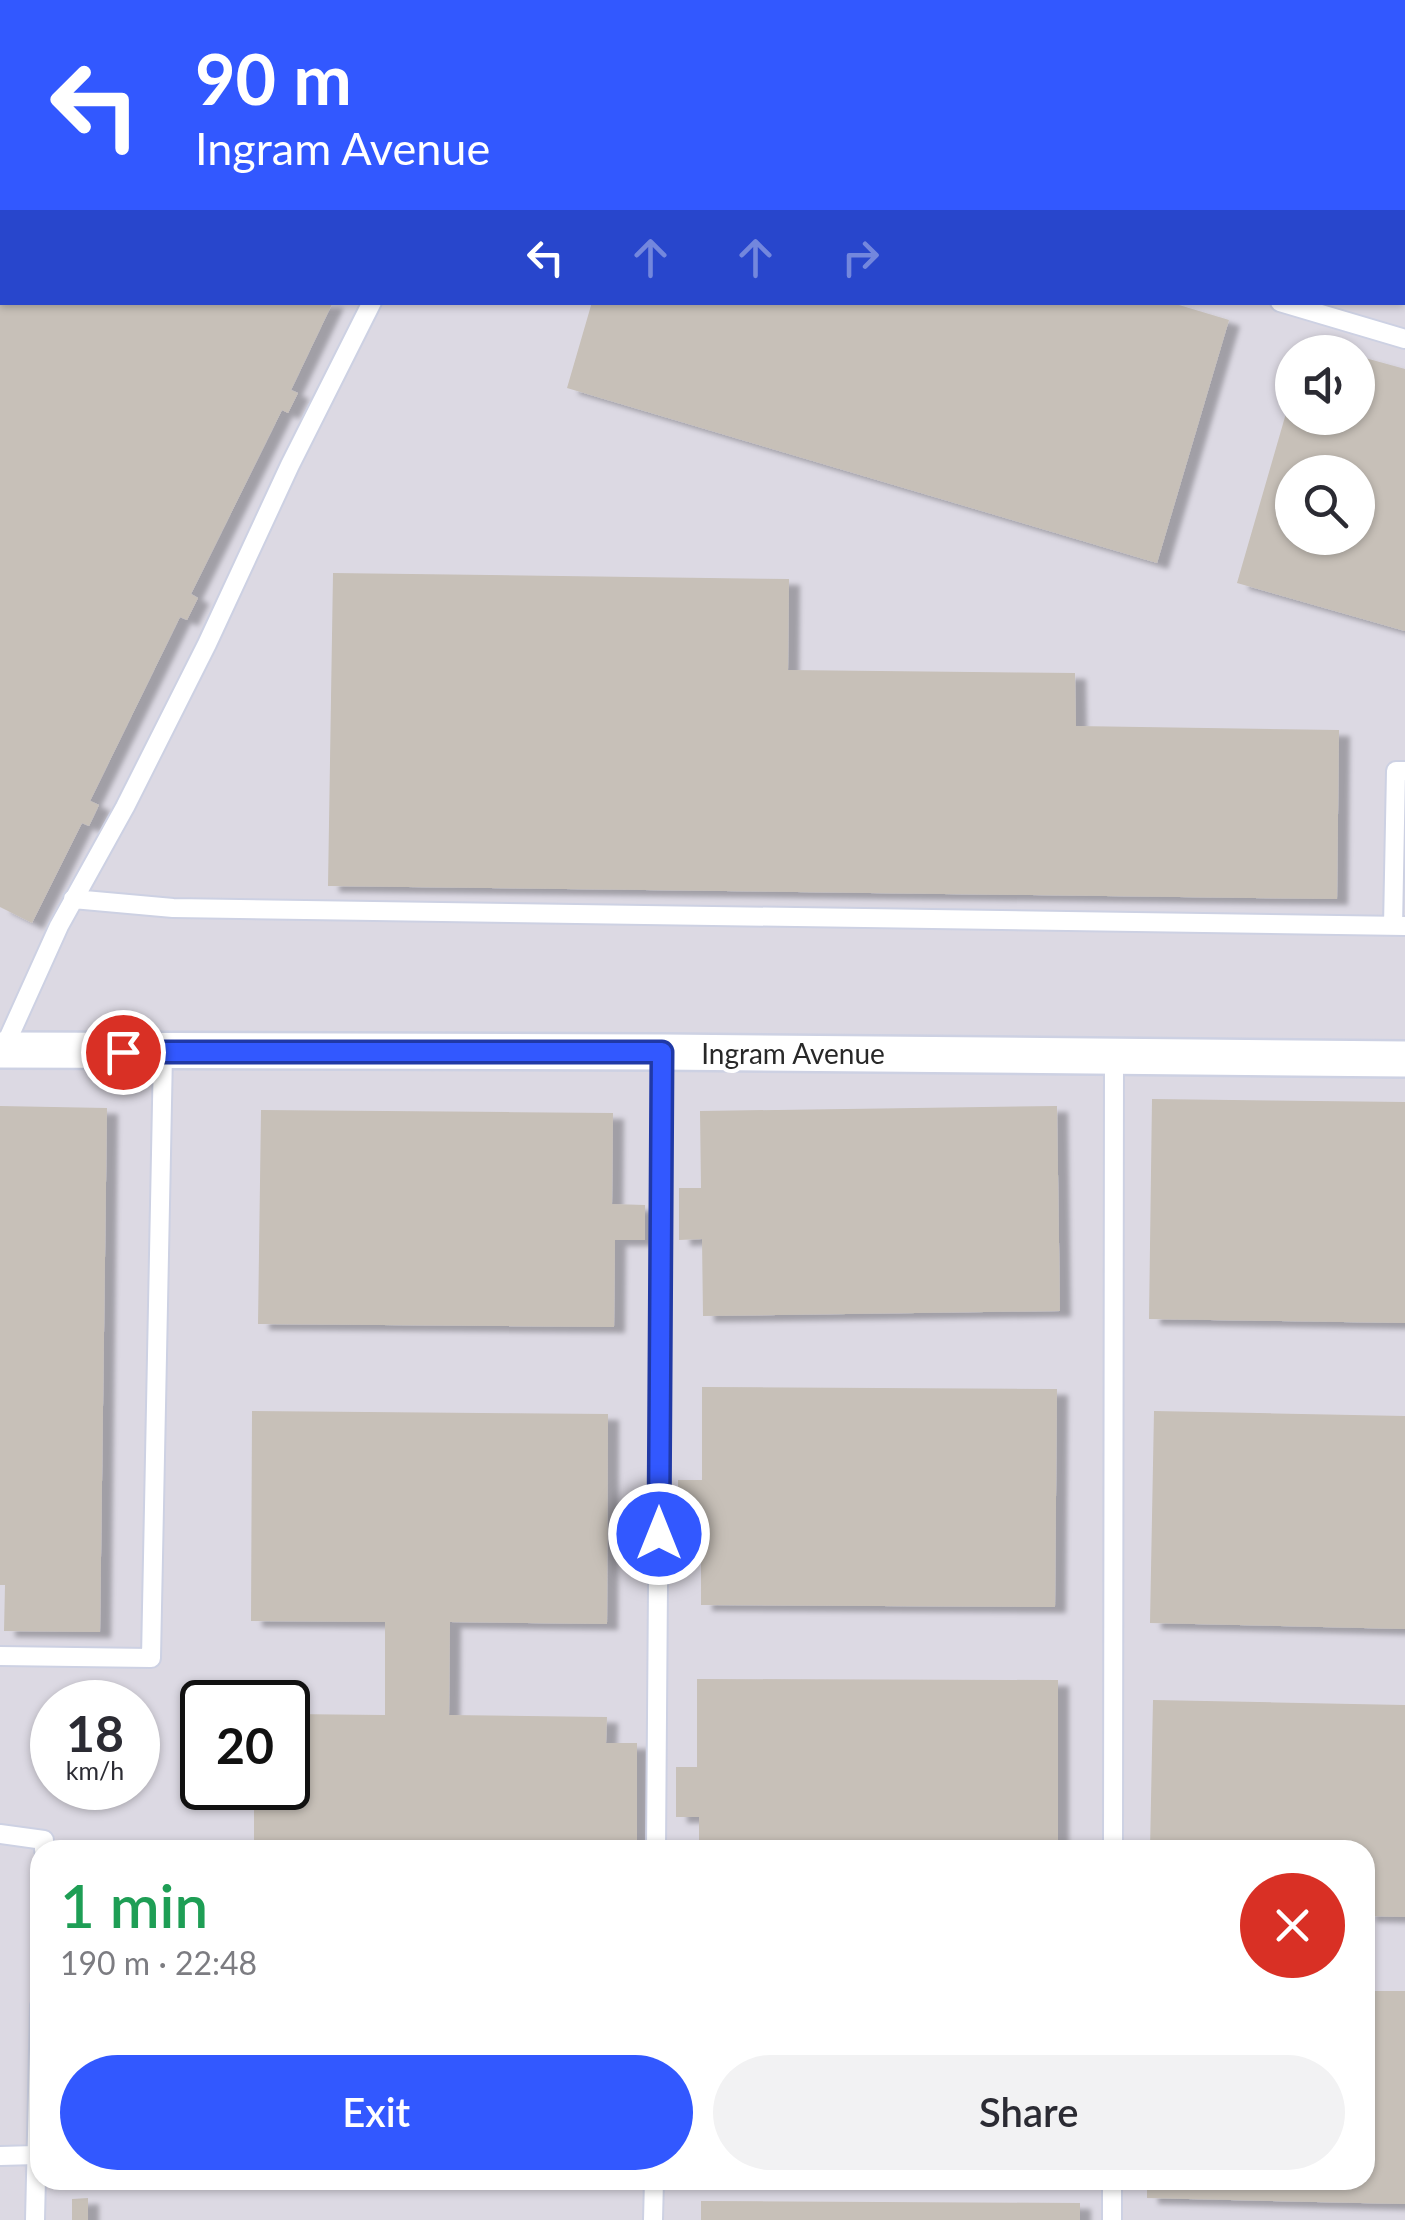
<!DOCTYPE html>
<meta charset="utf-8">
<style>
:root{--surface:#fff;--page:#f2f2f3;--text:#2b2b33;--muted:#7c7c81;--accent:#3258ff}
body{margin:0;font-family:Lato,sans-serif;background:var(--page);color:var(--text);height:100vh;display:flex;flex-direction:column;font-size:38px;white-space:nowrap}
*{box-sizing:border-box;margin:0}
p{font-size:32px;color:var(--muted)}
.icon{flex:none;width:55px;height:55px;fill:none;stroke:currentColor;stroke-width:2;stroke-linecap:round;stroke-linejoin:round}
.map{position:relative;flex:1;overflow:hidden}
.drawer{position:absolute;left:30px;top:1840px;width:1345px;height:350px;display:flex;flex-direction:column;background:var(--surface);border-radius:30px;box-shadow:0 2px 8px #0004}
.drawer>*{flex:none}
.guide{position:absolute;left:0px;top:0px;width:1405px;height:305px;box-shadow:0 2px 8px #0004;background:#3258ff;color:#fff;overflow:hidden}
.fabs{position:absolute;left:1275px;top:335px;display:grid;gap:20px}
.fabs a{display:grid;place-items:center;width:100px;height:100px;border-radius:50%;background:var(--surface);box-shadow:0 2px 8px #0004;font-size:50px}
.speed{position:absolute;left:30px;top:1680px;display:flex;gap:20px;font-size:50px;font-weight:700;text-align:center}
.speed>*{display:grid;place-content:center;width:130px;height:130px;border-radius:50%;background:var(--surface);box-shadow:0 2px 8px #0004;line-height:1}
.speed small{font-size:25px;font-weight:400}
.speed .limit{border:5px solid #111;border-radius:15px;background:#fff;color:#111}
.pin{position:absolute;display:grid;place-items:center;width:85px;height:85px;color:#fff;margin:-42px;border:5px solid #fff;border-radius:50%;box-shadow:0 2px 10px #0007}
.me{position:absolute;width:110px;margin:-55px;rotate:0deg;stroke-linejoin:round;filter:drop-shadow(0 0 8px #0008)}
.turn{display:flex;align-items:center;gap:35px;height:210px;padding:0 30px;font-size:45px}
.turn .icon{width:130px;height:130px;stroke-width:2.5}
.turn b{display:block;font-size:70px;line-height:85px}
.lanes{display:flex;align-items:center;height:95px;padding:0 30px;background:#0003;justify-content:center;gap:50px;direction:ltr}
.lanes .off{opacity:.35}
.round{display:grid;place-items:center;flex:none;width:105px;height:105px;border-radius:52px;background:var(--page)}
.summary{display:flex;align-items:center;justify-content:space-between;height:170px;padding:0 30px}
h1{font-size:60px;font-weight:600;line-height:75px;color:#1e9e55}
.action{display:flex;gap:20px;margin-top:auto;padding:20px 30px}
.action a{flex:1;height:115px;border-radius:60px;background:var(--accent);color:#fff;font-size:40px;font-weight:600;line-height:115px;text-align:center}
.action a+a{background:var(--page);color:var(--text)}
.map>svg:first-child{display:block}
.industrial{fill:#dcd9e3;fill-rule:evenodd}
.building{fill:#c7c0b8;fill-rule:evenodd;filter:url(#shadow)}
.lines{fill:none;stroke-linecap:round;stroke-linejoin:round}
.lane-casing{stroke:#cdd1e3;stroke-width:22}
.street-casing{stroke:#cdd1e3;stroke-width:40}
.lane{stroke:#fff;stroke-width:18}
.street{stroke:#fff;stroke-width:35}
.route-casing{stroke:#2039a6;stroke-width:25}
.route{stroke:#3258ff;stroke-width:18}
.labels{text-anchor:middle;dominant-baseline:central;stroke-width:8;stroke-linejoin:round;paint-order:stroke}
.street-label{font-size:28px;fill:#282828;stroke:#fff}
</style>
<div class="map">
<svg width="1405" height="2220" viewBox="0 0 1405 2220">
<defs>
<filter id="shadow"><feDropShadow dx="11" dy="6" stdDeviation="2.5" flood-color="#0004"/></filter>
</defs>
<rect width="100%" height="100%" fill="#ece3d7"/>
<!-- industrial -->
<path class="industrial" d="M0,0H1405V2220H0ZM2,2H1402V302H2ZM1292,352H1358V418H1292ZM1292,472H1358V538H1292ZM52,1702H138V1788H52ZM202,1702H288V1788H202ZM40,1850H1365V2180H40Z"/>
<!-- building -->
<path class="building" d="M0,302H333L291,390L298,393L288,413L282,410L191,594L198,598L187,620L180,617L90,801L99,805L89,826L82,823L32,923L0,907Z
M592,302H1169L1229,320L1157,563L567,388Z
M1307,341L1343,351V352H1304Z
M1358,356L1405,369V631L1237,583L1291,396L1292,418H1358ZM1292,472H1358V538H1292Z
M333,573L789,579L788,670L1075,673L1076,726L1339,730L1337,899L328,886Z
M1152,1099L1405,1102V1323L1149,1319Z
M0,1106L107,1108L100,1632L4,1631L5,1585H0Z
M1057,1106L1060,1311L703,1316L702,1239L679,1240V1188H701L700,1111Z
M261,1110L613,1113L612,1204L645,1205V1240H615L614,1327L258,1324Z
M702,1387L1057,1389L1055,1607L701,1605V1533H678V1480H702Z
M252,1411L608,1414L607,1624L450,1622L449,1715L607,1717L606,1743H637V1850H254V1788H288V1714L385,1715V1622L251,1621Z
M1154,1411L1405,1416V1629L1150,1623Z
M697,1679L1058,1680V1850H699V1817H676V1767H697Z
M1153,1700L1405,1705V1917L1365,1916V1850H1150Z
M1365,1991H1405V2204L1147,2198V2180H1365Z
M88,2198V2220H72V2199Z
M701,2201L1080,2203V2220H701Z"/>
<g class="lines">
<defs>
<path id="lane" d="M334,0L339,2
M507,2L508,0
M1280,302L1405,339
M73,899L173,908L1405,926
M1393,926L1396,771H1405
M3,1050L59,926L125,807L207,644L290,465L372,302
M0,1656L151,1658L163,1053
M0,1834L44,1840V1850
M656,1850L662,1052
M1113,1850L1114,1055
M0,2156L36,2155
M35,2220L40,2006
M653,2220L654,2180
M1112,2220V2180"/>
<path id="street" d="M0,1050L662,1052L1405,1059"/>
</defs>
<!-- lane casing -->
<use href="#lane" class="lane-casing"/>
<!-- street casing -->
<use href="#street" class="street-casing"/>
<!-- lane -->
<use href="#lane" class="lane"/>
<!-- street -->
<use href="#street" class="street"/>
</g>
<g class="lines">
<defs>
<path id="route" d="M123,1052H662L659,1534"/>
</defs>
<!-- route casing -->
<use href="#route" class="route-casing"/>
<!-- route -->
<use href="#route" class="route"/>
</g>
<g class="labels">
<!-- street labels -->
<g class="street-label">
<text x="793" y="1053">Ingram Avenue</text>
</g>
</g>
</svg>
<div class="fabs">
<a><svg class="icon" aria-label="sound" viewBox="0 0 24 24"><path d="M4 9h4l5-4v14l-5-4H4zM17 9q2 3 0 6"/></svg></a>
<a><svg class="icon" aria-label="search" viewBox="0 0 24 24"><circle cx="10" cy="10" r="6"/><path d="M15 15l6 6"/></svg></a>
</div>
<div class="speed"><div>18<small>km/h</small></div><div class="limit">20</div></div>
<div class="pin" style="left:123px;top:1052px;background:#d93025"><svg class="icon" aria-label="arrive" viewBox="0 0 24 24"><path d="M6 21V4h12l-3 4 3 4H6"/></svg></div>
<svg class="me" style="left:659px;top:1534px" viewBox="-20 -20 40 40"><circle r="17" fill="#3258ff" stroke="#fff" stroke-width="3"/><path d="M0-11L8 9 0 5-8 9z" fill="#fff"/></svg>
<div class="guide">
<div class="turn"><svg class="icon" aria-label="left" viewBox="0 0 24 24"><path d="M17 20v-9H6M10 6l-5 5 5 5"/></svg><div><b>90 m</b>Ingram Avenue</div></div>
<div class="lanes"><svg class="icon" aria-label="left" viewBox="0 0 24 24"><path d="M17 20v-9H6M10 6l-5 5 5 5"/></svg><svg class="icon off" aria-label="ahead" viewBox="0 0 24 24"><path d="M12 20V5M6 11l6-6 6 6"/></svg><svg class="icon off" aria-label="ahead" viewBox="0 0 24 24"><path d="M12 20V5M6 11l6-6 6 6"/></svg><svg class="icon off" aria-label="right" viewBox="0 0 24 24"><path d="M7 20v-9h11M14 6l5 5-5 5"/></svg></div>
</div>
<section class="drawer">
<div class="summary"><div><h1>1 min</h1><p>190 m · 22:48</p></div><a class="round" style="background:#d93025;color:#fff"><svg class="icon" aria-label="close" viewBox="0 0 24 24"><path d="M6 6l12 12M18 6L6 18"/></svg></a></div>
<div class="action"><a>Exit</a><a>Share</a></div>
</section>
</div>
